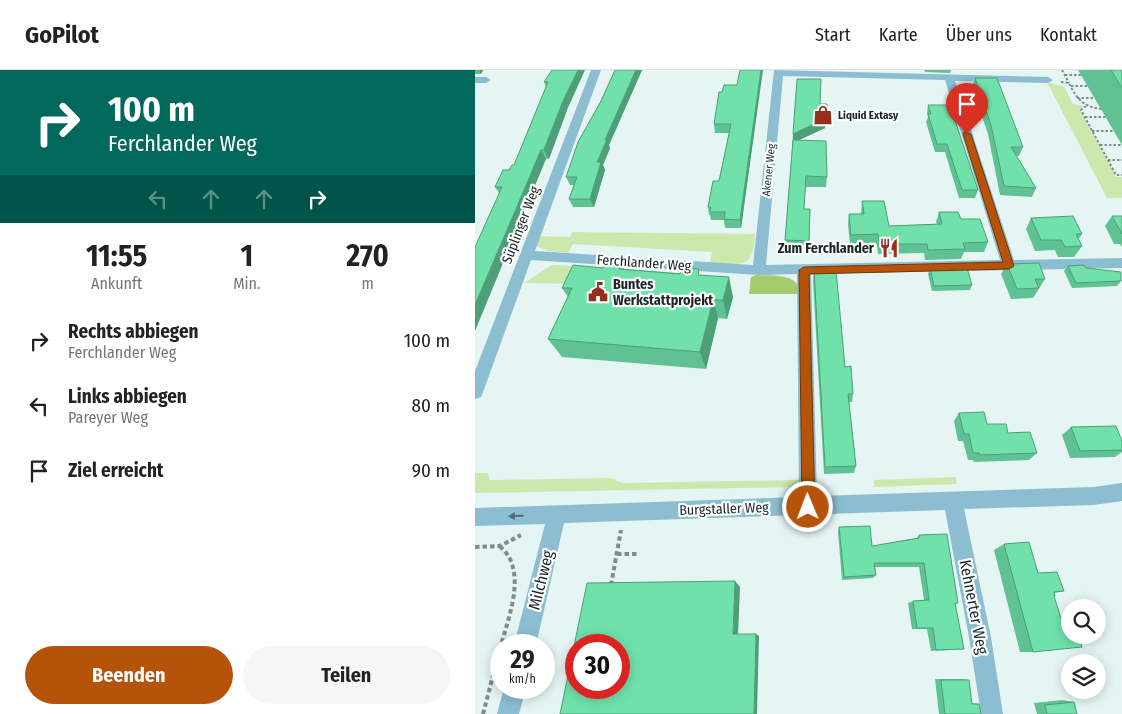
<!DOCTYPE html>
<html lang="de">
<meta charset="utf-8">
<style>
:root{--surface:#fff;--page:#f6f6f6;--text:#222;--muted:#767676;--line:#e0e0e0;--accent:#b45309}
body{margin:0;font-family:"Fira Sans Condensed",sans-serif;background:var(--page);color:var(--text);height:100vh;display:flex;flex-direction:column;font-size:19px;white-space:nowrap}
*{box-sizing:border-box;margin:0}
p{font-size:16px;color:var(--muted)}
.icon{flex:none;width:28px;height:28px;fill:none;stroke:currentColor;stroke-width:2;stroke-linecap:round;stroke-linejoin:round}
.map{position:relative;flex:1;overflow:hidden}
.side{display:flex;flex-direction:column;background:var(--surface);width:475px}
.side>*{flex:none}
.guide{background:#00695c;color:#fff;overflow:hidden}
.fabs{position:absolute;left:586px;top:529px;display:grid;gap:10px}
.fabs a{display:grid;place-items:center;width:45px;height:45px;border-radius:50%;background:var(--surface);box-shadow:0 2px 12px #0003;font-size:25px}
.speed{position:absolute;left:15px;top:564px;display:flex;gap:10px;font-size:25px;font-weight:700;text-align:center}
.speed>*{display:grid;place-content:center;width:65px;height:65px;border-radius:50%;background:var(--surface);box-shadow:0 2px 12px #0003;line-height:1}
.speed small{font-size:12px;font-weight:400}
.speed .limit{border:8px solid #d22;background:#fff;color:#111}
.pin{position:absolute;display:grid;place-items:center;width:42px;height:42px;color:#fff;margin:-51px -21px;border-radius:50% 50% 50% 0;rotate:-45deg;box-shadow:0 0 5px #0007}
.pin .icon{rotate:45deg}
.me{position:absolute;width:55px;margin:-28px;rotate:359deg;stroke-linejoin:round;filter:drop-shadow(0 0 4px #0008)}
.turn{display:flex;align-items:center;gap:18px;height:105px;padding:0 25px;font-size:22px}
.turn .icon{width:65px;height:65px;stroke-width:2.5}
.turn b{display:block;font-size:35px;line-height:42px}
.lanes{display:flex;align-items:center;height:48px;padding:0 25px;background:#0003;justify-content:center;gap:25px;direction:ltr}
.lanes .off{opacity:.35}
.eta{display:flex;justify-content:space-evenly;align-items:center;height:85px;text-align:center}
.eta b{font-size:30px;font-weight:700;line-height:35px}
.button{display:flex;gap:10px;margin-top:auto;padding:10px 25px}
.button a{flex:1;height:58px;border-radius:30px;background:var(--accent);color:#fff;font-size:20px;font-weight:700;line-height:58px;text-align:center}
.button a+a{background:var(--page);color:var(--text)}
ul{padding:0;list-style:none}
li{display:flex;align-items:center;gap:15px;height:65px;padding:0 25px}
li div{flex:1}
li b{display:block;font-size:19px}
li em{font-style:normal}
header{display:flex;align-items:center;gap:30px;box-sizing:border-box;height:70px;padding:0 25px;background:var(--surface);border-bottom:1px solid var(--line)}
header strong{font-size:24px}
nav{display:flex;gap:28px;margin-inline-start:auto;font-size:18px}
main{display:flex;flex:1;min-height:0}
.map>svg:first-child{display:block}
.green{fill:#cce9ad}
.forest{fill:#a2cc6e}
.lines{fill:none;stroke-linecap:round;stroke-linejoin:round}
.path-far1{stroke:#808b8a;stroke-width:2;stroke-dasharray:2.5 2;stroke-linecap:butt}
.path{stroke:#808b8a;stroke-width:4;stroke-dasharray:4.5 3;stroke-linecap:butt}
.street{fill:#8dbdd1;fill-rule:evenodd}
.wall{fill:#60c293}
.shaded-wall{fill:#4e9e78}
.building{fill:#70e1ab;stroke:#4e9e78;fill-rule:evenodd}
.oneway{fill:#506972}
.route{fill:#b45309;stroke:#753606}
.labels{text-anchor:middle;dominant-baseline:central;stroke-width:4.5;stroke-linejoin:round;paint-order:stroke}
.far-poi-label{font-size:11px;font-weight:bold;fill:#1f2424;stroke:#fcffff;text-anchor:start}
.far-street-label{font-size:11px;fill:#1f2424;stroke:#fcffff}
.street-label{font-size:14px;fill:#1f2424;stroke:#fcffff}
.poi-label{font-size:14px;font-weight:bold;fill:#1f2424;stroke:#fcffff;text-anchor:end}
.near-street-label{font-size:16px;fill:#1f2424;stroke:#fcffff}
</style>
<header>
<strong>GoPilot</strong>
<nav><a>Start</a><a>Karte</a><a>Über uns</a><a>Kontakt</a></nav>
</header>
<main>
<section class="side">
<div class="guide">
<div class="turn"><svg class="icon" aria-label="right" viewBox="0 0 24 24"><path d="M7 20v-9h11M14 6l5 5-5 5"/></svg><div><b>100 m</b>Ferchlander Weg</div></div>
<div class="lanes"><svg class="icon off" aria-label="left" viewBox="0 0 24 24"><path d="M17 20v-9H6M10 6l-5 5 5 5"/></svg><svg class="icon off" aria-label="ahead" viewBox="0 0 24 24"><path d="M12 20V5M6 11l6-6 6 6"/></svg><svg class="icon off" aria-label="ahead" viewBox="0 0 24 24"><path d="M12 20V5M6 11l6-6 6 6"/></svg><svg class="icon" aria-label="right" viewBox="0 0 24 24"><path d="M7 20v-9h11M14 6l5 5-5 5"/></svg></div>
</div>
<div class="eta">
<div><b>11:55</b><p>Ankunft</p></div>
<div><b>1</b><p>Min.</p></div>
<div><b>270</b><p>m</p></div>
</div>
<ul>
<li><svg class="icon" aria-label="right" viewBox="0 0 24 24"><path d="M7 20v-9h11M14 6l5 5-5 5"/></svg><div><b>Rechts abbiegen</b><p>Ferchlander Weg</p></div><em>100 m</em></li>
<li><svg class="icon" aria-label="left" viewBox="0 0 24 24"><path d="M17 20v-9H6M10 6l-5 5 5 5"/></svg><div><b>Links abbiegen</b><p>Pareyer Weg</p></div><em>80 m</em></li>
<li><svg class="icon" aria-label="arrive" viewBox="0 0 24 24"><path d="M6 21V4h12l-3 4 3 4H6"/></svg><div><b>Ziel erreicht</b></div><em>90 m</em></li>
</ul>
<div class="button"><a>Beenden</a><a>Teilen</a></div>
</section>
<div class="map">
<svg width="647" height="644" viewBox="0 0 647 644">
<rect width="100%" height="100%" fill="#e5f5f4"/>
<!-- green -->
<path class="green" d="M572,12L589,17L598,34L609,36L605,40L641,107H647V128H632Z
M97,162L280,164C278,201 267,194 235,193L237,182L98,174L93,183L73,181L62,176L61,174L64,166L95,167Z
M77,195L105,196L99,214L49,213Z
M0,403H13L15,410L135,408L148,413L325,410L322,417L0,423Z
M481,407L482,414L399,417V410Z"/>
<!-- forest -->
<path class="forest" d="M281,205C298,206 323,202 326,224H274L276,207Z"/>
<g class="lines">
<!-- path-far1 -->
<path class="path-far1" d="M587,0L594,13
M590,5H606
M586,12L594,13C602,30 610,38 629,39
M596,16H613
M602,28H620
M611,36L606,40L641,105H647
M610,47H631
M617,61H639
M625,75H647
M633,90H647"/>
<!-- path -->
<path class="path" d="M25,476C28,480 33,484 35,489C47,514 33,550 26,575
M0,477L25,476L46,465
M142,484H164
M136,515L146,460
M8,644L26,575"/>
<!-- street -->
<path class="street" d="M116,0H126L60,181L278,195L299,0L573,7L578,10L573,13L480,11L539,190L647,188V198L336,204L342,426L619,417L647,413V431L619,435L489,439L516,567L528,644H506L494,567L470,440L89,453L61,575H39L70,454L0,456V438L324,427L322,204L284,205L56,190L8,322L6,327L0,329V301ZM308,6L470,10L525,190L291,195Z
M0,7H11L16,10L11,13H0Z
M29,618H51L44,644H22Z"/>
</g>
<!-- wall -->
<path class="wall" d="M0,0H8L6,4H0Z
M77,0L92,40L75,86L74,89H71L24,123L20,117L39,95L71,17L69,12Z
M140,0H167L134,75L135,78L128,95L130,100L119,137H98L94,129L99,115H95L91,107Z
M449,0H476L475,3L450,2Z
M603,0H647V75Z
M500,8L548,77L544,86H541L561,118L557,127L525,125L513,64L497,17Z
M283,31L266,158H250L249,150H236L235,145H234L233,137L244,111L254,63H240L239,54Z
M345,34L350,58L323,70L352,107L351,117H330L329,139H335L334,181L310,180V170L318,64Z
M453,35L503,120L500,128H484L470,82H460L451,52L453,47L452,43Z
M387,131L414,156L462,154L461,152L464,142L486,149L513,172L509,182H489L486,189L450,190L449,183L403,184L402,174L375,175L373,154L374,144H386Z
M637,146H647V177L645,174H639L630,156Z
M556,148L607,164L603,170L607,176L599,187H583L580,180L560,181L551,159Z
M146,194L149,199L226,205L258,227L252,249L243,248L231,299L87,287L73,269L93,227L87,218Z
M532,194L570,209L558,228L536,229L526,204Z
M593,196L611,198L646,211L642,216L597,218L589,201Z
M455,198L497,215L495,220L457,221L453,204Z
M339,200L378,324L377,332H374L381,396L379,403L349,404L338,211Z
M484,343L533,363L562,383L554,390L499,392L498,390H493L488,371H483L479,351Z
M596,357L647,371V382L640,387L595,388L587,365Z
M364,457L397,476L442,468L444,465L483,533L480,534L489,579L456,581L452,559H437L433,533L438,531L449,530L444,497H400L401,505L398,508L367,510L363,462Z
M529,474L563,503L589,521L579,523L558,582H545L519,480Z
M460,609H487L494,610L497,633L504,634L506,644H464Z
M587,630L599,632L602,644H562L559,633Z"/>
<!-- shaded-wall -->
<path class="shaded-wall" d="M4,0H8L6,4Z
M103,0H110L92,40L74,89L69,80L88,31Z
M161,0H167L134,75L135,78L128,95L130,100L119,137L115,129L122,92L130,70Z
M286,0H288L266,158L265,150Z
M352,34L350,58L318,73V64Z
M66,80L71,89L0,261V235Z
M146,194L155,213L144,199Z
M254,207L258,227L252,249L248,230Z
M238,230L243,248L231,299L225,282Z
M260,511L265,517L263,566L258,564Z
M281,564L284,566L282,644H279Z"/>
<!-- building -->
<path class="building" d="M77,0H103L88,31L70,77L69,80H66L0,235V177L27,117H20L28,100H34L37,95H39L73,12H69Z
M140,0H161L130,70H132L122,92H126L115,129H94L102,107H91L103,72L126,31Z
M265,0H286L265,150L249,149L250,142H235L236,137H233L238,111H244L256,54H239L244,22H247L249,15H262Z
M636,0H647V18Z
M500,8H522L548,77H536L561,118L529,116L516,55Z
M322,9H346L345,34H352L350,49L318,64Z
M453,35H475L503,120H487L472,74H462L453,44H456Z
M318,70L351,71L352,107L331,106L329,139H335L334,171L310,170Z
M387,131H409L414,156L467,154L464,142H483L486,149H505L513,172L488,173L490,179L453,180L452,174H405L403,164L376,165L374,144H389Z
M598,146L607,164H601L607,176L590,177L586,170H566L556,148Z
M637,146H647V164Z
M130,193L146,194L144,199L205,204L207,198L224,199L223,205L254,207L248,230H238L225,282L73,269L97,218H87L98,195L128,198Z
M564,193L570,209H560L564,218L542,219L532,194Z
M609,195L611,198L646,202V211L601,213L593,196Z
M455,198H492L497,215L459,216Z
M339,200H361L370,297L376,296L378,324H373L381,396L350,397Z
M509,342L512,354H531L533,363L555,362L562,383L505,385L504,383H498L494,364H489L484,343Z
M641,356L647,371V380L605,381L596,357Z
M395,456L397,476L444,468V465L472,464L483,533H480L489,579L461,580L458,558H442L438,531L454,530L449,493H399L401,505L369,507L364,457Z
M554,472L563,503L582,502L589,521L579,522L580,526H579L589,558H595V565H603L607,577L558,582L529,474Z
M260,511L258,564H281L279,644H85L112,513ZM101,575H144V618H101Z
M466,610H494L497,634H504L506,644H470Z
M599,632L602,644H572L570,635Z"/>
<!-- one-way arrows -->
<defs><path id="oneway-solid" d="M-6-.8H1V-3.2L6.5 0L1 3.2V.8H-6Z" transform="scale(1.25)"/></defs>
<use class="oneway" href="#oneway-solid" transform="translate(41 446) rotate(178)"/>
<!-- route -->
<path class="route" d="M489,62L496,64L539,196L534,199L334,204L340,437L338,441L333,443L329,441L327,437L324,200L329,197L528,192L488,64Z"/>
<!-- icons -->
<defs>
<symbol id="shop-bare" viewBox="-9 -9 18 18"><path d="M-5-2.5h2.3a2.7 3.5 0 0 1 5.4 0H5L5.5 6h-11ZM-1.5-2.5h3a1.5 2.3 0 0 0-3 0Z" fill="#972d1c" stroke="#fcffff" stroke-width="2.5" paint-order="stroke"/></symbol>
<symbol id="restaurant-bare" viewBox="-9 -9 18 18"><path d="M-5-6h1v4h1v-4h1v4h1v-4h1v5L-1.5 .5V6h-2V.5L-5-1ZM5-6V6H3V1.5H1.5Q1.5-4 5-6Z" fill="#972d1c" stroke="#fcffff" stroke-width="2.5" paint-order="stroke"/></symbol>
<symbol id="civic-bare" viewBox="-9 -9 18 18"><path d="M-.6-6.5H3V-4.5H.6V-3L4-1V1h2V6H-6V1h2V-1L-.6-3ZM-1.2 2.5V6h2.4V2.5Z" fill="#972d1c" stroke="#fcffff" stroke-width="2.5" paint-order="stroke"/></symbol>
</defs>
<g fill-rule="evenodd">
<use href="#shop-bare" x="334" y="31" width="28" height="28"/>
<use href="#restaurant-bare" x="400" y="164" width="28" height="28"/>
<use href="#civic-bare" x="109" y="208" width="28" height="28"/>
</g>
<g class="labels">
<!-- far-poi labels -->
<g class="far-poi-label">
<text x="363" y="45">Liquid Extasy</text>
</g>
<!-- far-street labels -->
<g class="far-street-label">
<text transform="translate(294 100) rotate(-84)">Akener Weg</text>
</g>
<!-- street labels -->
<g class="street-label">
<text transform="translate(46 155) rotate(-69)">Süplinger Weg</text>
<text transform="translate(169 193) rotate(4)">Ferchlander Weg</text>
<text transform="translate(249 439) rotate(-2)">Burgstaller Weg</text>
</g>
<!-- poi labels -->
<g class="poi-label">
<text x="399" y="178">Zum Ferchlander</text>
<text x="138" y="214" text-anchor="start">Buntes<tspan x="138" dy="16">Werkstattprojekt</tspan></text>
</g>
<!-- near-street labels -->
<g class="near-street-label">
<text transform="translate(66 510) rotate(-76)">Milchweg</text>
<text transform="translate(499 537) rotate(79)">Kehnerter Weg</text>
</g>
</g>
</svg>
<div class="fabs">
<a><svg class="icon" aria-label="search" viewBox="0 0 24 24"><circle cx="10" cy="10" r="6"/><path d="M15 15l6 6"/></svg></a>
<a><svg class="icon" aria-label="layers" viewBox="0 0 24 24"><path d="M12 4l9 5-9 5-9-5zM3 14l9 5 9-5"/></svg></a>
</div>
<div class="speed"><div>29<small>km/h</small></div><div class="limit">30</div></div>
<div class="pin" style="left:492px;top:64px;background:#d93025"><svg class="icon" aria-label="arrive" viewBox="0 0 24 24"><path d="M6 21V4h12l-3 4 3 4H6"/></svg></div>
<svg class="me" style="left:333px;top:437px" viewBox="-20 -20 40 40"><circle r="17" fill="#b45309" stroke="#fff" stroke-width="3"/><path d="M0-11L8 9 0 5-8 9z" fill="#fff"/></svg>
</div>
</main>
